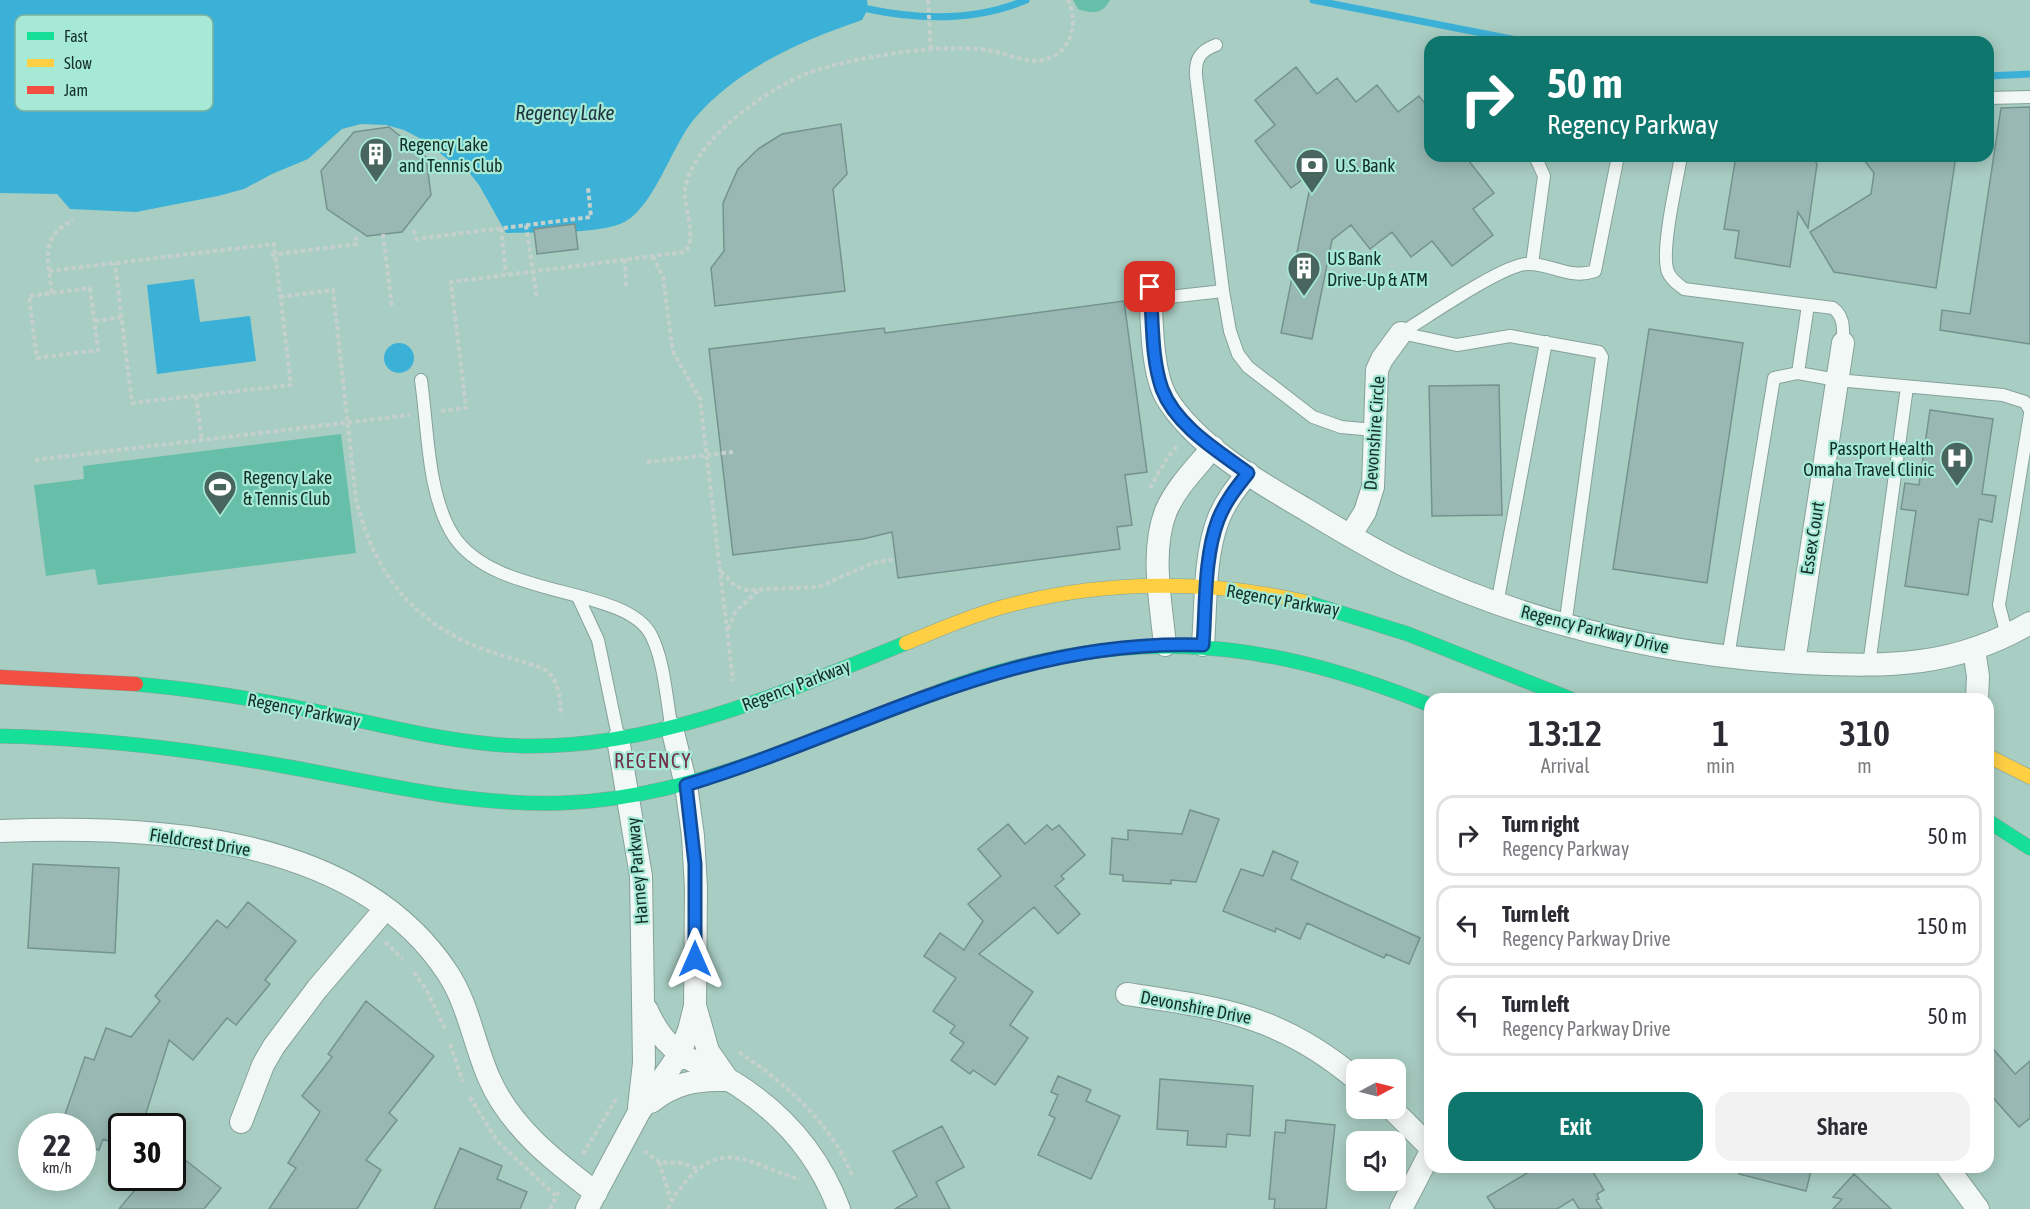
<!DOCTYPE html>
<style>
:root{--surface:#fff;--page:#f2f2f3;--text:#2b2b33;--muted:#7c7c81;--line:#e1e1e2;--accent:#0f766e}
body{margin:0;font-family:"Asap Condensed",sans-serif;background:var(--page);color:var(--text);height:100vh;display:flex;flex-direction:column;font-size:22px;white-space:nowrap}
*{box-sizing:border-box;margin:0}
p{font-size:20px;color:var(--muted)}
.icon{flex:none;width:33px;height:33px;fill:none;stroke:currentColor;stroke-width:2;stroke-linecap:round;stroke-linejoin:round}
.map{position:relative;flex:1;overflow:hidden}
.drawer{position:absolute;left:1424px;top:693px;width:570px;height:480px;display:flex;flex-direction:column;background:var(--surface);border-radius:18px;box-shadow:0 3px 15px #0003}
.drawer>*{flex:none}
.guide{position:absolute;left:1424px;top:36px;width:570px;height:126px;border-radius:18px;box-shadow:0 3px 15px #0003;background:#0f766e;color:#fff;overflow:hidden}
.needle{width:39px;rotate:83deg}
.buttons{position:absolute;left:1346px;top:1059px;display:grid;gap:12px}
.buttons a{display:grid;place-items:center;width:60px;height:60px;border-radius:12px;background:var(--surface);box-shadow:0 3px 15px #0003;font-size:30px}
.speed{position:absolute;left:18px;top:1113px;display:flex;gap:12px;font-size:30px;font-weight:700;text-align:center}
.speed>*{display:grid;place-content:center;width:78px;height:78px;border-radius:50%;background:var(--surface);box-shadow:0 3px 15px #0003;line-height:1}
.speed small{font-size:15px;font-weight:400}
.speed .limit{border:3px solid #111;border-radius:9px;background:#fff;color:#111}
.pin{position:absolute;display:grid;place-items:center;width:51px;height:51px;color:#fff;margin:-26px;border-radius:12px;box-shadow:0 3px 9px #0006}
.me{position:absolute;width:66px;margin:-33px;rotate:0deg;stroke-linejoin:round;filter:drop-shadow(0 0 4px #0008)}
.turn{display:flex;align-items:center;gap:21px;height:126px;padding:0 24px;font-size:27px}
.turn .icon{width:78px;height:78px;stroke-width:2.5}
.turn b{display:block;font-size:42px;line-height:51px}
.eta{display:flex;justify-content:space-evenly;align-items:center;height:102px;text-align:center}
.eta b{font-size:36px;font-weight:600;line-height:42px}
.primary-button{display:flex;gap:12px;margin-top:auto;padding:12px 24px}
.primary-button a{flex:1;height:69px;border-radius:18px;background:var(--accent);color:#fff;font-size:24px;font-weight:600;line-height:69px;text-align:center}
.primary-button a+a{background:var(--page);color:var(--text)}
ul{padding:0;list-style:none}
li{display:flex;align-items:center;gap:18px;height:81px;margin:0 12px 9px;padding:0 12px;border:3px solid var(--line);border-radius:18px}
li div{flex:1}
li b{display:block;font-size:22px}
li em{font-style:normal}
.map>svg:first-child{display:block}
.green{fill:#67bea9}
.water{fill:#3cb1d8}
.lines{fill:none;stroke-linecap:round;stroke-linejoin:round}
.stream{stroke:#3cb1d8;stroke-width:7}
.building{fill:#99b8b3;stroke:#74938e;stroke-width:1.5}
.lane-casing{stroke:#85a29a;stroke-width:14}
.street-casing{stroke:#85a29a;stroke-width:24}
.fast-casing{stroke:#85a29a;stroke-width:15}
.slow-casing{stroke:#85a29a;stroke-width:15}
.jam-casing{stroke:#85a29a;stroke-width:15}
.path{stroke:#c4d0cc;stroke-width:4;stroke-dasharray:4.5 3;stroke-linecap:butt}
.lane{stroke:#f2f8f6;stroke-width:12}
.street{stroke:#f2f8f6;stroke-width:22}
.fast{stroke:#16e098;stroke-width:14}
.slow{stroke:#ffcf43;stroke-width:14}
.jam{stroke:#f24e42;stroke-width:14}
.route-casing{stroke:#114b97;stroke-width:15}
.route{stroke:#1a73e8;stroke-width:10}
.labels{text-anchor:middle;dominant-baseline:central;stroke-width:4.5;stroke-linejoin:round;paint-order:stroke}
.poi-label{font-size:18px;fill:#142f28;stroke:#a6e9d5;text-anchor:start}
.street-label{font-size:18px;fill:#142f28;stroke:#a6e9d5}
.water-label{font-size:20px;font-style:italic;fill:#1e333f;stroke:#a6e9d5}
.neighbourhood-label{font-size:20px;letter-spacing:1.5px;fill:#712f4d;stroke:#a6e9d5}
.key{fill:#a6e9d5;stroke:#7ab1a1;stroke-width:1.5}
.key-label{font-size:16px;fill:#142f28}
</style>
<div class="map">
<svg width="2030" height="1209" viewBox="0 0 2030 1209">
<rect width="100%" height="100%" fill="#a8cdc2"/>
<!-- green -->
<path class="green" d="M1073,0H1110C1103,14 1092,14 1078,9Z
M341,434L356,553L98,585L95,569L46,576L34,485L84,479L83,466Z"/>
<!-- water -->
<path class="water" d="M0,0H867L868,9L862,20C801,41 738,68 695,118C671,146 653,212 620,224C593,234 537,232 506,233L479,185L468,171L456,166L425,141L404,130L386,125L361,124L342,129L308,159L272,174L244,189L218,196L136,212L70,209L57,194L0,193Z
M194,279L200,322L250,316L256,361L157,374L147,285Z
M384 358a15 15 0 1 1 30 0a15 15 0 1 1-30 0Z"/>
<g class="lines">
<!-- stream -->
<path class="stream" d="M1313,0L1527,42
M868,9C920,20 976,21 1026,0
M1988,76L2030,74"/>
</g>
<!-- building -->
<path class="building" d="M1296,67L1317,94L1337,78L1356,102L1377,85L1398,112L1419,96L1430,110V156H1465L1494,193L1473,209L1493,235L1452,266L1432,241L1411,257L1392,232L1370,249L1351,225L1332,240L1312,339L1281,333L1313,172L1291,188L1255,141L1275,125L1255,100Z
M2030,107V344L1940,330L1942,310L1970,314L2001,108Z
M841,124L847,174L833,189L845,291L715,306L711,268L724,251L723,203L738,169L758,149L782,134Z
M389,127L426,157L431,195L402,232L367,236L327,209L321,171L354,132Z
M1736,156H1811L1817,164L1808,228L1798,212L1790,267L1735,258L1739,231L1724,229Z
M1861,156H1956L1936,288L1834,272L1810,232L1871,194L1874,173Z
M575,224L578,249L537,254L534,229Z
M1124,301L1147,472L1125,475L1132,525L1117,527L1120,549L898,578L892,532L863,539L733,555L709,349L884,328L885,333Z
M1649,329L1743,343L1707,583L1613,569Z
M1499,385L1502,515L1432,516L1429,386Z
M1930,410L1993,419L1982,494L1996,496L1992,522L1979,519L1968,595L1905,586L1916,511L1901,509L1905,483L1919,485Z
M1190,810L1219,819L1196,882L1171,880V884L1123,881V875L1110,874L1112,838L1128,840V830L1182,834Z
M1008,824L1025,844L1047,825L1052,830L1059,825L1085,855L1061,876L1064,879L1055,886L1080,914L1058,934L1034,907L979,954L1033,992L1010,1025L1028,1038L995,1085L973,1070L970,1074L951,1060L964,1043L950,1033L955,1026L933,1011L956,978L924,956L940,933L964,950L983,921L968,904L1001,876L978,849Z
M1273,851L1298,862L1291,879L1420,938L1409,964L1386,954L1384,958L1307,923L1300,939L1276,928L1275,932L1223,911L1241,869L1263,876Z
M33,864L119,868L115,953L28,948Z
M248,902L296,941L265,980L270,984L236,1025L227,1018L193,1060L169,1040L142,1126H122V1146L103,1139L99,1150L82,1144V1126H61L85,1057L94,1060L106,1028L131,1037L160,1001L155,996L217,920L227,928Z
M366,1001L434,1056L389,1113L397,1120L366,1160L381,1170L357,1209H269L296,1168L288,1163L320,1112L302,1096L332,1057L328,1054Z
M1988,1043L2015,1074L2030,1061V1118L2019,1127L1988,1092Z
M1058,1076L1091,1090L1086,1101L1120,1116L1091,1179L1038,1155L1055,1118L1049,1115L1058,1095L1051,1092Z
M1160,1079L1253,1086L1250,1136L1227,1134L1226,1147L1187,1145L1188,1131L1157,1129Z
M1286,1120L1335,1125L1326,1209H1274L1275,1199H1269L1275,1132L1285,1133Z
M942,1126L964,1167L936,1182L950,1209H895L917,1196L893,1151Z
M460,1148L502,1166L497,1179L527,1192L520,1209H434Z
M180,1156L221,1188L204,1209H119L145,1178H172V1166Z
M1537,1167H1590L1604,1190L1597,1194L1599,1199L1596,1200L1602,1209H1579L1573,1199L1557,1209H1495L1487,1197Z
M1739,1167H1812L1806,1191L1739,1174Z
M1854,1174L1891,1209H1833L1842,1199L1833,1197Z"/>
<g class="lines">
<defs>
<path id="lane" d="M1216,45C1200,51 1195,59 1196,76L1223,291L1230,331L1238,354L1248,367L1313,417L1341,427L1374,430
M1988,98L2030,97
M1681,156C1677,182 1660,251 1668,272C1671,280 1678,284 1684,289L1833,308C1845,317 1843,330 1843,343
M1532,264L1544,176L1535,156
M1151,299L1223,291
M1401,333L1457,345L1510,336L1599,352L1602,357L1565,626
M1401,333C1426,318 1502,265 1527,264C1552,263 1569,280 1595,271L1618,156
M1798,373L1808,305
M421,380C428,428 427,494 453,535C494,600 625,585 651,635C664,660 666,696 671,724
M578,597L598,640L618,736
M1497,604L1546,342
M2007,636L1999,605L2030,414
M1728,657L1774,378L1798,373L1837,380L2003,395L2025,402L2030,410
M1869,665L1907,387"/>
<path id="street" d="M1150,287C1152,318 1151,370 1166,397C1194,444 1258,482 1305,509C1338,529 1371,549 1406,566C1532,625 1667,656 1805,663C1889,667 1955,667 2030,623
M1350,536L1365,512L1373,487L1377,370L1382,359L1401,333
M1165,645C1161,603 1150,551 1166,511C1176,487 1197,467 1213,447
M1203,645C1206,605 1204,557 1218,520C1225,502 1236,488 1248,473
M1974,650L1978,676L1977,699
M1794,662L1843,343
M618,739L641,876L644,1063L639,1107
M0,831C150,825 355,833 447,972C468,1003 474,1044 489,1078C510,1127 554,1161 596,1193
M1127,994C1221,1008 1280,1015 1356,1079
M696,1009L708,1051L726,1077
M647,1010C669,1061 697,1059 739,1086C785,1116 820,1158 839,1209
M651,1102C673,1084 696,1079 724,1080
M1391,1108L1430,1147
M241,1122L263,1065L274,1046L317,989L386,908
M1947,1167L1978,1209
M587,1209L639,1112L679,1055L689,1030L695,1006L696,888L693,836L686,785L672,728
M1401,1209L1430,1153"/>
<path id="fast" d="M1306,602L1408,634L1571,699
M136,684C200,690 263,700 325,713C390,727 455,744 522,746C655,749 785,692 906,643
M937,692C1118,626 1252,633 1430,705
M0,736C95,738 189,749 283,766C376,782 467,806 561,803C632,801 702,781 768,757
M1988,821L2030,848"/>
<path id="slow" d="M906,643C941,629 977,613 1014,604C1108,580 1211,580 1306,602
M1988,756L2030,777
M768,757L937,692"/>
<path id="jam" d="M0,677L136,684"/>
</defs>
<!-- lane casing -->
<use href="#lane" class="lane-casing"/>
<!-- street casing -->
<use href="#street" class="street-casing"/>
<!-- fast casing -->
<use href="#fast" class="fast-casing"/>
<!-- slow casing -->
<use href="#slow" class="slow-casing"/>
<!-- jam casing -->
<use href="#jam" class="jam-casing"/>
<!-- path -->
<path class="path" d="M928,0L931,51
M526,225L537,299
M501,228L506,274
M414,230L416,239L591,217L588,187
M383,234L392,306
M271,255L357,244L356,237
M653,256L663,277L673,352L700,399L733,681
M625,259L626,288
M49,271L274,244L291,385L132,403L115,263
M90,288L98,350L37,358L29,296Z
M52,293C48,261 39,237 73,220
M280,297L333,290L356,499C373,570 410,620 480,648C501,656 524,661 546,670C560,683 560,698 561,716
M95,321L122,317
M196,396L202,441
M441,411L466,408L451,282L685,252C698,237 683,208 685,190C691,140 776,81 820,69C864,56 947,42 992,51C1012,55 1033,67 1054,56C1074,45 1077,19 1068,0
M35,460L410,415
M647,462L733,452
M1150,488L1167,458L1178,445
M721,571L735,586L746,590L818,587L873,563L895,559
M728,629L736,611L758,591
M385,942L403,959
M414,972L428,993L446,1031
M450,1044L463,1082
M739,1052C786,1084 832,1123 853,1178
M470,1097L497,1141L555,1195
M644,1151L659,1162L681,1163L698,1169
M583,1154L616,1099
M659,1162L671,1200
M550,1209L559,1191
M668,1209C673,1196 682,1185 692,1175C728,1138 761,1170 800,1179"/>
<!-- lane -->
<use href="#lane" class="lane"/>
<!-- street -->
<use href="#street" class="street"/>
<!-- fast -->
<use href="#fast" class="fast"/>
<!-- slow -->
<use href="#slow" class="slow"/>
<!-- jam -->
<use href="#jam" class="jam"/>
</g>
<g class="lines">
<defs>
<path id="route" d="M695,959V864L686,785C864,731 1009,638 1203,645C1206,605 1204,557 1218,520C1225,502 1236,488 1248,473C1218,451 1176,426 1162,389C1151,358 1153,320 1150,287"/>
</defs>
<!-- route casing -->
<use href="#route" class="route-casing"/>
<!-- route -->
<use href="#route" class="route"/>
</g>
<!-- icons -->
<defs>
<symbol id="building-pin" viewBox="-11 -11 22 30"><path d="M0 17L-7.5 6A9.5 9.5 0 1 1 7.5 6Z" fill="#48665e" stroke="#a6e9d5"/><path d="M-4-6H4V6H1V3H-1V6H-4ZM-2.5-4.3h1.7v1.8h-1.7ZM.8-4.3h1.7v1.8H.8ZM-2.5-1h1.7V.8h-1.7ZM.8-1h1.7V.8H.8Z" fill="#fff"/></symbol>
<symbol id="bank-pin" viewBox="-11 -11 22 30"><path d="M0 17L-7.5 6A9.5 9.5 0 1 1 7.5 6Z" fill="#48665e" stroke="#a6e9d5"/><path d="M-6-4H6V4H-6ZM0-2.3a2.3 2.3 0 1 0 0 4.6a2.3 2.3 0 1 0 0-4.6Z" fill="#fff"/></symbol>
<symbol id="hospital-pin" viewBox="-11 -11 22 30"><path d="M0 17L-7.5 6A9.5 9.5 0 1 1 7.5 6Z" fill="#48665e" stroke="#a6e9d5"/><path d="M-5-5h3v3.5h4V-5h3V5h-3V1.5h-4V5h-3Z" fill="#fff"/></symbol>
<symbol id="stadium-pin" viewBox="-11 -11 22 30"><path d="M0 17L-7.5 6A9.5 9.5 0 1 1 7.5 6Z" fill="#48665e" stroke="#a6e9d5"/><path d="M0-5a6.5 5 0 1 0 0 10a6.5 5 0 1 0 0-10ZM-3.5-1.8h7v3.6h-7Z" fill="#fff"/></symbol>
</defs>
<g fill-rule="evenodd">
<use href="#building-pin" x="357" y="135" width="38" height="52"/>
<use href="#bank-pin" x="1293" y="146" width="38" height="52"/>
<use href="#building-pin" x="1285" y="249" width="38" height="52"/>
<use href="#hospital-pin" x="1938" y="439" width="38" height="52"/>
<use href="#stadium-pin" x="201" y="468" width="38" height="52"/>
</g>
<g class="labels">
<!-- poi labels -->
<g class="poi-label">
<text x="399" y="144">Regency Lake<tspan x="399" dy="21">and Tennis Club</tspan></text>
<text x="1335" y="165">U.S. Bank</text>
<text x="1327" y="258">US Bank<tspan x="1327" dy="21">Drive-Up &amp; ATM</tspan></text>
<text x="1934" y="448" text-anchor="end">Passport Health<tspan x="1934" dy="21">Omaha Travel Clinic</tspan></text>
<text x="243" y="477">Regency Lake<tspan x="243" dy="21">&amp; Tennis Club</tspan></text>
</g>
<!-- street labels -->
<g class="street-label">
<text transform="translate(1374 433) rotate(-86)">Devonshire Circle</text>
<text transform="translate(1812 538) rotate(-81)">Essex Court</text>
<text transform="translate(1283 600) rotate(10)">Regency Parkway</text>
<text transform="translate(1595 629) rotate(14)">Regency Parkway Drive</text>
<text transform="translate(796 685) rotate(-21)">Regency Parkway</text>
<text transform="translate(304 710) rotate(11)">Regency Parkway</text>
<text transform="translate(200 842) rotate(9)">Fieldcrest Drive</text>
<text transform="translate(637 871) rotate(-95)">Harney Parkway</text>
<text transform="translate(1196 1007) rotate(11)">Devonshire Drive</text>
</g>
<!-- water labels -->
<g class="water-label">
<text x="565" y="112">Regency Lake</text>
</g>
<!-- neighbourhood labels -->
<g class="neighbourhood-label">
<text x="653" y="760">REGENCY</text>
</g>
</g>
<!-- legend -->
<rect x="15" y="15" width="198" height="96" rx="9" class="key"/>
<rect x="27" y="32" width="27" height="8" fill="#16e098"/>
<rect x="27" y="59" width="27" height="8" fill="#ffcf43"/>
<rect x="27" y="86" width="27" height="8" fill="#f24e42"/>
<g class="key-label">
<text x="64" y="42">Fast</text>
<text x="64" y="69">Slow</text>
<text x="64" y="96">Jam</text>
</g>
</svg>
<div class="buttons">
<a><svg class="needle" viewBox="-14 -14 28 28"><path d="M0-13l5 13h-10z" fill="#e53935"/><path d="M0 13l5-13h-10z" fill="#7c7c81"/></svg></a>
<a><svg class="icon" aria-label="sound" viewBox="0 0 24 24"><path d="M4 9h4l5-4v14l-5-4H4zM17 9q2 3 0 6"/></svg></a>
</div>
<div class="speed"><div>22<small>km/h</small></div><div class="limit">30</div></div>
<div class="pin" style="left:1150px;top:287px;background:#d93025"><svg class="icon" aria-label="arrive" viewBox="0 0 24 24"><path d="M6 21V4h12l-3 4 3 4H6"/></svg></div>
<svg class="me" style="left:695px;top:959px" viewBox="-20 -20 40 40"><path d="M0-17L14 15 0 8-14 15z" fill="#1a73e8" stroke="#fff" stroke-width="4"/></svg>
<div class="guide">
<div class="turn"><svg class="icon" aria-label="right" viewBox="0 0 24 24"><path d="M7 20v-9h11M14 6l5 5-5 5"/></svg><div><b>50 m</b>Regency Parkway</div></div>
</div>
<section class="drawer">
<div class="eta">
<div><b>13:12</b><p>Arrival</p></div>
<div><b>1</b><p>min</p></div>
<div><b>310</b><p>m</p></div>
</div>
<ul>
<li><svg class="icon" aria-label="right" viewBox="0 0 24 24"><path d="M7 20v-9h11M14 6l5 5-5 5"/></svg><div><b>Turn right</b><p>Regency Parkway</p></div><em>50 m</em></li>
<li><svg class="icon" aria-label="left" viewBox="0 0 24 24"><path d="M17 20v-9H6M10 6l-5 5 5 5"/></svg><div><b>Turn left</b><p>Regency Parkway Drive</p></div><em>150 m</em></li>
<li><svg class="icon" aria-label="left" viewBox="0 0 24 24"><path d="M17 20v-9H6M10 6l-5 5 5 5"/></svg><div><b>Turn left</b><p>Regency Parkway Drive</p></div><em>50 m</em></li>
</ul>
<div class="primary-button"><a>Exit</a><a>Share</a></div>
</section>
</div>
